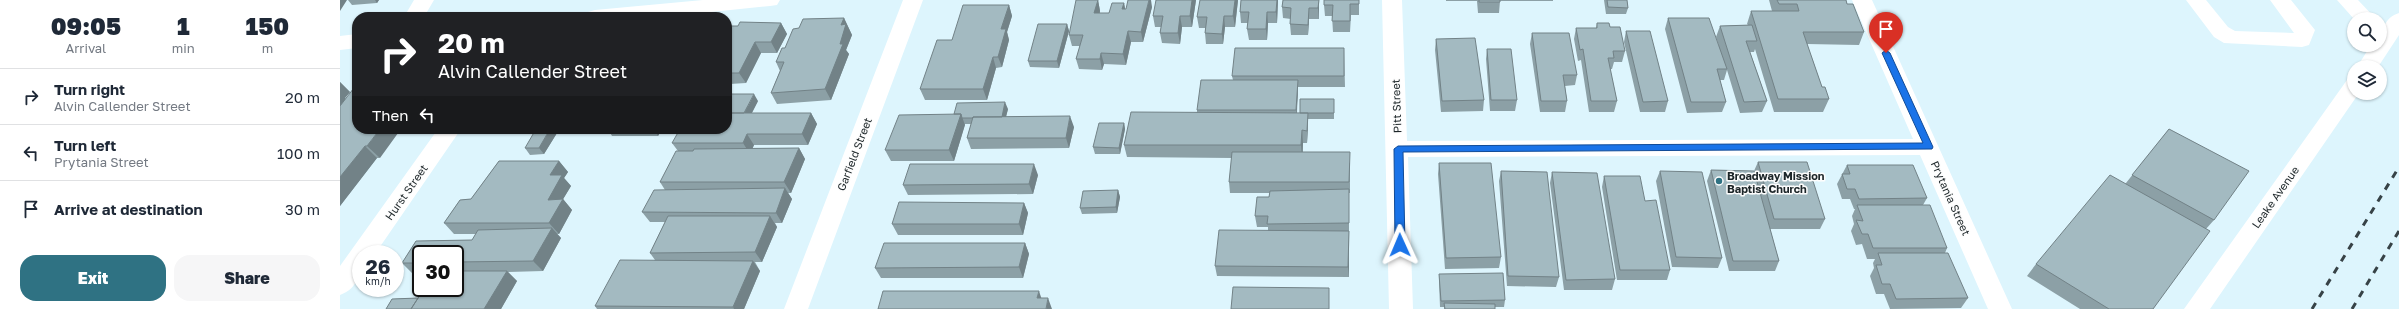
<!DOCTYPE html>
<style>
:root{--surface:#fff;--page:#f6f6f7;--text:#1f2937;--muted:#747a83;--line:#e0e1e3;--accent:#2f7283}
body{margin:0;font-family:"Golos Text",sans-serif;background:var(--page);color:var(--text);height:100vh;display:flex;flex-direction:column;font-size:15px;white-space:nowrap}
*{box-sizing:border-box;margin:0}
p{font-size:13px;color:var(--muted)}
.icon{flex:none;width:22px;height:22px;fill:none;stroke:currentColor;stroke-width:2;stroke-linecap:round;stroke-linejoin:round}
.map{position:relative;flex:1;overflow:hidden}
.sheet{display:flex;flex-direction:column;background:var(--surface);width:340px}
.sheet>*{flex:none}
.hud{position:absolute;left:12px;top:12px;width:380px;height:122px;border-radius:16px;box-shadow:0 1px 3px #0004;background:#202124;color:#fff;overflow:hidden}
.buttons{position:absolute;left:2007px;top:12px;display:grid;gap:8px}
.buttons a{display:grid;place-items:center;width:40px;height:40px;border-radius:50%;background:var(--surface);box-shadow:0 1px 3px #0004;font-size:20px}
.speed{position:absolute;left:12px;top:245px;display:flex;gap:8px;font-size:20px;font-weight:700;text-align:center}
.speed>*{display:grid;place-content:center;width:52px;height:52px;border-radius:50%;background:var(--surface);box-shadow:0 1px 3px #0004;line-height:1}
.speed small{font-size:10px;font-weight:400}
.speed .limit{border:2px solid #111;border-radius:6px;background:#fff;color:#111}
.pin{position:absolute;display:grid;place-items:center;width:34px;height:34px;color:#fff;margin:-41px -17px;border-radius:50% 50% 50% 0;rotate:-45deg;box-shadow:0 0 4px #0007}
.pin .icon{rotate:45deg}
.me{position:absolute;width:44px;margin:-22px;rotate:359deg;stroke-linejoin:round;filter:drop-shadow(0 0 3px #0008)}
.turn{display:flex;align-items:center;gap:14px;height:84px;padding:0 20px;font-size:18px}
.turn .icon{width:52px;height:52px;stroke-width:2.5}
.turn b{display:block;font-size:28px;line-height:34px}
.then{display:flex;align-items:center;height:38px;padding:0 20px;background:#0003;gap:8px;font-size:15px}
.eta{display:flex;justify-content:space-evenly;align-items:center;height:68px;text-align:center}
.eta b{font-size:24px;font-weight:800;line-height:28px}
.primary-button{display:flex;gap:8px;margin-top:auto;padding:8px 20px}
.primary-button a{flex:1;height:46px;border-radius:16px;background:var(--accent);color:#fff;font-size:16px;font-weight:800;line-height:46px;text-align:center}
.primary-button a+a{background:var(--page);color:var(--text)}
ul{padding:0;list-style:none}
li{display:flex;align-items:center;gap:12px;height:56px;padding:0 20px;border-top:1px solid var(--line)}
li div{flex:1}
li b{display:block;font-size:15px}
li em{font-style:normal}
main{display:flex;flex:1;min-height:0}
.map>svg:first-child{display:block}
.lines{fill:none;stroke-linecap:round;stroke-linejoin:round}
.minor{fill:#fff;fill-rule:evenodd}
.rail{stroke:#374246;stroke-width:3;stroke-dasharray:7 7;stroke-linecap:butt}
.wall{fill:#8ca0a6}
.shaded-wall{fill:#728287}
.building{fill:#a3bac1;stroke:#728287}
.route{fill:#1a73e8;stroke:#114b97}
.poi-dot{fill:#2f7283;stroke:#fdfdfd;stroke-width:1.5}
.labels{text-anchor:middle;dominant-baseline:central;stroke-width:3;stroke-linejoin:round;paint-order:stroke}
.street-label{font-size:11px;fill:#1d2629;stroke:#fdfdfd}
.poi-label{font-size:11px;font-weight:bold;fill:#1d2629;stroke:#fdfdfd;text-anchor:start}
</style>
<main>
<section class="sheet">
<div class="eta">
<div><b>09:05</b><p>Arrival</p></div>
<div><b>1</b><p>min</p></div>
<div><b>150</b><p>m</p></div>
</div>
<ul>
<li><svg class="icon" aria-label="right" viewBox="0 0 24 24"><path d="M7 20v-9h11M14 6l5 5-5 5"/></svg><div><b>Turn right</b><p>Alvin Callender Street</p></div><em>20 m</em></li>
<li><svg class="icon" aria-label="left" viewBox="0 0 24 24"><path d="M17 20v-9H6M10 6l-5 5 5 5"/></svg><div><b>Turn left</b><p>Prytania Street</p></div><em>100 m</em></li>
<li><svg class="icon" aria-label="arrive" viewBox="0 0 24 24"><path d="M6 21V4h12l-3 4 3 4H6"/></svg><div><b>Arrive at destination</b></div><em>30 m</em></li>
</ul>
<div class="primary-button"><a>Exit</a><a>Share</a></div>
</section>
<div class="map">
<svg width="2059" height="309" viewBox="0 0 2059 309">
<rect width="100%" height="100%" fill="#ddf5fd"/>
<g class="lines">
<!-- minor -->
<path class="minor" d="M74,0H94L84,17H64Z
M363,0H440L437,5L430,6L323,17H245L248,12L255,10Z
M563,0H583L468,309H444Z
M1042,0H1062L1067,141L1573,139L1512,0H1532L1672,309H1648L1580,155L1068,157L1073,309H1049Z
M1846,0H1866L1888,27L1895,31L1954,33L1930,0H1951L1975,30L1969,45L1962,47L1884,43L1874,37Z
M1997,0H2018L2036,19H2014Z
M2059,13V35L2038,67H2017L2031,45H2040C2040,32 2045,17 2059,13Z
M17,34V48L0,50V36Z
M2014,78V93H2019L1870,309H1844L2007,80Z
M98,129H121L35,254H21C21,272 19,288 0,295V266Z"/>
<!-- rail -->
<path class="rail" d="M1972,309L2059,167
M2012,309L2059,231"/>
</g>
<!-- wall -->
<path class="wall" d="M8,0H39L37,3L12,5Z
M758,0L760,11V13H769L784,3L785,9L812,7L803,42H791L786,65L764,64L762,70L739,69L736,59L740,46H732L729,35Z
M856,0L852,27H842L840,44L822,43L820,33L821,27H815L813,16Z
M898,0L895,27H885L883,44H866L865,33V28H859L857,17Z
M901,0H938L937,23H928L927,40H909L907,29L908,23H901L900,12Z
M943,0H979V19H969L968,35H951L950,24L951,19L943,18L942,7Z
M1019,0V15H1011L1010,32H993L992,16H985L984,5Z
M1106,0H1213V1H1160L1159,13H1138L1137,1H1106Z
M1264,0H1287L1288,8L1286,14H1266Z
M1429,0H1506L1507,4L1524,32L1519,45L1467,44L1482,87L1489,99L1483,112H1434L1415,49L1414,52H1410L1427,101L1422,112L1400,113L1387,70L1384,80H1380L1386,102L1382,112L1347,113L1325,29L1328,18L1379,46L1376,37L1380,26L1408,25L1407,24L1411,11H1432Z
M669,5L672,16L667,32L669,40L662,67L656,68L647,100H585L580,89L612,40Z
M504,18L512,35L506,50L509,54L491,100L437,104L431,93L440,71L436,62L445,48L459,28Z
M441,23L447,34L437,53H421L406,83L390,84L387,90V26H398Z
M1257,23L1270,27L1285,51L1282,62H1274L1272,69H1270L1277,101L1274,112H1249L1241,60L1238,61L1234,39L1236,28H1256Z
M727,24L729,31L719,68L690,67L688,61Z
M1286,31L1328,101L1325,112H1300L1284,42Z
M1192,33L1237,75L1235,85L1225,86L1227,101L1225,112H1200L1190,44Z
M1096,39L1144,100L1143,111L1101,112L1095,50Z
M1004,48L1005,87H958L957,113H960L994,99V119H968V125L967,143H963V152L1010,163V193H1009V277L877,276L875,266L928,231V227H917L915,216L929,197L930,193H890L889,182L892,158L787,157L784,145L857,112V110L893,80L892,76Z
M1147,49L1177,100L1175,111H1150L1146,59Z
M0,82L10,92L5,98L40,158H37L0,206Z
M418,101L412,113H471L477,124L468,145H414L412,149L459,148L465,159L451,193H448L452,199L442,223H435L437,227L422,262H415L420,271L404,309H257L255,306L315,260L310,253L325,222H310L302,212L325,190L320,182L338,151L332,143Z
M668,109L666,117L734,127L729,148L631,149L627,138L631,124H625L614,161H551L545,150L614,114Z
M784,123L785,129L780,154H755L753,147Z
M268,129H322L318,136H272Z
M1829,129L1874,220L1866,229L1813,309H1740L1687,276L1696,264L1786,183Z
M217,133L204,154L190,155L185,148Z
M159,161H219L228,172L224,178L231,186L223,199L232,210L219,234H217L221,238L203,271L168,272L177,281L161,309H46L52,299L78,298L79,296L74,292L81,282V288H115V254H81V273L73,274L62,263L76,241L132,240L136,234H114L104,223L120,200L131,199Z
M1418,162L1485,219L1480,229H1430L1439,261L1435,271H1389L1367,181L1371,170L1414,171Z
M1099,163L1161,257L1159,268L1105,269L1098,174Z
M1507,165L1587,198L1583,205L1607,248L1605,253L1628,298L1621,308L1550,309L1544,294H1536L1530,276L1534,268L1533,263L1535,259H1527L1522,244L1516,245L1511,231L1514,224L1512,216L1515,209H1514L1510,199H1502L1497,184Z
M1161,171L1219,277L1216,287L1167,286L1159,181Z
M1320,171L1382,258L1378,268L1332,267L1316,181Z
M1212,172L1275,279L1272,290H1224L1210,183Z
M698,175L693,194L568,195L563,185Z
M1264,176L1305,201L1330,270L1327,280H1277L1262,187Z
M778,190L780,197L777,213L742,214L740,208Z
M684,203L688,213L683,235H558L552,224Z
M685,243L689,254L683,278H541L535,268Z
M1099,274L1165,300L1164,307H1155V309H1104V307H1100L1099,281Z"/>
<!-- shaded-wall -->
<path class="shaded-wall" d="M0,0H7L0,11Z
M35,0H39L37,3Z
M758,0L760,11L757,24L754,13Z
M809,0H811L812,7L803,42L801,32Z
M852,0H856L852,27L850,16Z
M895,0H898L895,27L893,16Z
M937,0H938L937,23L936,12Z
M979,0V19L978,8Z
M784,3L786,14L782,9Z
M669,5L672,16L667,32L669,40L662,67L658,57L661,29Z
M969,8V19L968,35V25Z
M927,12L928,23L927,40L926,29Z
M840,16L842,27L840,44L838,33Z
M884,16L885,27L883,44L882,34Z
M504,18L512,35L506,50L509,54L491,100L485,89L501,25Z
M441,23L447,34L437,53L431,42Z
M727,24L729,31L719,68L717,61Z
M788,31L791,42L786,65L783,54Z
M415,42L421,53L406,83L399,73Z
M761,53L764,64L762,70L760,59Z
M653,57L656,68L647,100L643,89Z
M387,78L390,84L387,90Z
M958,80V91L956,121V110Z
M0,82L10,92L5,98L8,102L0,112Z
M414,94L418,101L407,122L403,116Z
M665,102L668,109L664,124L661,117Z
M471,113L477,124L468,145L462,134Z
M968,113V125L967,143V131Z
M621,114L625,125L614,161L609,150Z
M730,116L734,127L729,148L726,138Z
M784,123L785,129L780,154L779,148Z
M40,129H61L40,158L27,146Z
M210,129H214L217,133L204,154L199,148Z
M314,129H322L318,136Z
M962,130L963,143L962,158L961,145Z
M407,134L414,145L410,154L403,143Z
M25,146L37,158L0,206V177Z
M459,148L465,159L451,193L444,182Z
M219,161L228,172L224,178L231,186L222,201L223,199L232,210L219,234L209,223L208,200L210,175Z
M694,164L698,175L693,194L689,184Z
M445,188L452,199L442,223L436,213Z
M778,190L780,197L777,213L776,207Z
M684,203L688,213L683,235L679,224Z
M430,216L437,227L422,262L415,252Z
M212,228L221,238L203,271L193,261Z
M1009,231V277L1008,267Z
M685,243L689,254L683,278L679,267Z
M413,261L420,271L404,309H394L393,307Z
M167,271L177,281L161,309H144Z
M699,291L703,303L697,298Z
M708,298L712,309H706Z"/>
<!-- building -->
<path class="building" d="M736,0H758L754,13H769L772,3H784L782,9H786L788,0H809L801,32L788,31L783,54L761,53L760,59H736L743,35H729Z
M816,0H852L850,16H840L838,33H820L823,16H813Z
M860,0H895L893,16H884L882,34L865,33L867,17H857Z
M901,0H937L936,12H927L926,29H907L909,12H900Z
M943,0H979L978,8H969L968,25L950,24L951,8L942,7Z
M984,0H1019V4H1010V21H992L993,5H984Z
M1139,0H1160V2H1139Z
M1267,0H1287L1288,8L1268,7Z
M1437,0H1506L1507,4H1513L1524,32H1463L1482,87H1485L1489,99H1438L1411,11H1459L1457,4H1439Z
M623,5H669L661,29H666L658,57H653L643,89H580L597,40H612Z
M504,18L501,25L506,24L500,44H503L485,89L431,93L444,62H436L442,48H445L453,29L459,28L463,19Z
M1328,18H1369L1387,69H1377L1386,102H1351Z
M400,22L441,23L431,42H415L399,73H387V26H398Z
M1257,23H1269L1270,27H1280L1285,51H1273L1274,58H1268L1277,101H1251L1243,49L1240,50L1236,28H1257Z
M698,24H727L717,61H688Z
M1412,25L1417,41H1406L1427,101L1404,102L1380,26Z
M1286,31H1310L1328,101L1303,102Z
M1192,33H1229L1237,75H1223L1227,101H1201Z
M1135,38L1144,100L1102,101L1096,39Z
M895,48H1004V76H892Z
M1147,49H1171L1177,100H1151Z
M861,80H958L956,110H857Z
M17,84V129H40L27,146H25L0,177V106Z
M389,94H414L404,113H387V98Z
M960,99H994V113H960Z
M665,102L662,117H633V118H622L621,114H614L617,103Z
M791,112L968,113L967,131L962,130L961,145H784Z
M387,113H471L462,134H407L403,143H332L340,129H387Z
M621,114L609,150H545L559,115Z
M730,116L726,138H627L633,117Z
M759,123H784L779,148L753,147Z
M196,129H210L199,148H185Z
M1829,129L1909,171L1874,220L1792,175Z
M459,148L444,182H320L336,151H353L354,149Z
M892,152H1010L1009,182H889Z
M159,161H219L210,175H222L208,200L223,199L209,223H104L120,200L131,199Z
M1418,162H1467L1485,219H1434Z
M1099,163H1151L1161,257L1106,258Z
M570,164H694L689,184L563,185Z
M1507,165H1573L1587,198L1519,199L1515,189H1507L1502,174H1510Z
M1371,170L1414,171L1439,261H1393Z
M1161,171L1207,172L1219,277L1168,276Z
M1320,171L1362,172L1382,258L1336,257Z
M1212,172L1257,173L1275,279L1226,280Z
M1770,175L1870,231L1813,309H1769L1696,264Z
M1264,176H1300L1305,201L1316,200L1330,270H1280Z
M445,188L436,213L302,212L314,190Z
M1009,189V223L927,224L928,216H915L917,197H929L930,191Z
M778,190L776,207L740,208L743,191Z
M559,202L684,203L679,224H552Z
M1517,205H1590L1607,248H1533L1528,234H1522L1516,220L1523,221Z
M328,216H430L415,252L310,253Z
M212,228L193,261L115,262V254H81V263H62L76,241L132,240L138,230Z
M879,230L1009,231L1008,267L875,266Z
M544,243H685L679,267L535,268Z
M1538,253H1608L1628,298L1556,299L1550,284H1542L1536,265H1542Z
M280,260L413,261L393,307L255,306Z
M115,271H167L144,309H71L82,292H74L81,282V288H115Z
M1163,273L1165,300L1101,301L1099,274Z
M893,287L989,288V309H891Z
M543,291H699L697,298H708L706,309H538Z
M78,298L71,309H46L52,299Z
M1104,303L1155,304V309H1105Z"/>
<!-- route -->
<path class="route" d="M1546,50L1550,53L1593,147L1592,149L1063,152L1065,245L1060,249L1055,245L1054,149L1058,146L1583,143L1542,53Z"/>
<!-- markers -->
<circle class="poi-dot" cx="1379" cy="181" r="4"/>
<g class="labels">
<!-- street labels -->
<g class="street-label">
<text transform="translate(1056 106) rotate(-92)">Pitt Street</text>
<text transform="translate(514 154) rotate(-69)">Garfield Street</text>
<text transform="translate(66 192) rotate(-55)">Hurst Street</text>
<text transform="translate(1935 197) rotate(-55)">Leake Avenue</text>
<text transform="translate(1611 198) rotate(66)">Prytania Street</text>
</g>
<!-- poi labels -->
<g class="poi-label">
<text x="1387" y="175">Broadway Mission<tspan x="1387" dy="13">Baptist Church</tspan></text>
</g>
</g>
</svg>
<div class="buttons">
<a><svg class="icon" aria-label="search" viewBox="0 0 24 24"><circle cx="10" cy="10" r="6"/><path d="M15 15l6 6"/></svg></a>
<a><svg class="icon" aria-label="layers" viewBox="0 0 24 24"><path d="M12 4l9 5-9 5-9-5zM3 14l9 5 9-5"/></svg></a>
</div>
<div class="speed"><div>26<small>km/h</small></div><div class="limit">30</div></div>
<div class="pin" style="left:1546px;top:53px;background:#d93025"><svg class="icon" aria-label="arrive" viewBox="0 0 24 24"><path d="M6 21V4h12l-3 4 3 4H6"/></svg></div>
<svg class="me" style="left:1060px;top:245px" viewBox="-20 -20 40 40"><path d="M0-17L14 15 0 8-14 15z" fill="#1a73e8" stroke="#fff" stroke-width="4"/></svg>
<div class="hud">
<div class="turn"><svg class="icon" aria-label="right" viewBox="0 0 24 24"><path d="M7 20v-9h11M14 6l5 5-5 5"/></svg><div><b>20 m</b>Alvin Callender Street</div></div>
<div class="then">Then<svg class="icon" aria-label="left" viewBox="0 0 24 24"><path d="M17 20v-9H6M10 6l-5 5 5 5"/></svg></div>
</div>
</div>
</main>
